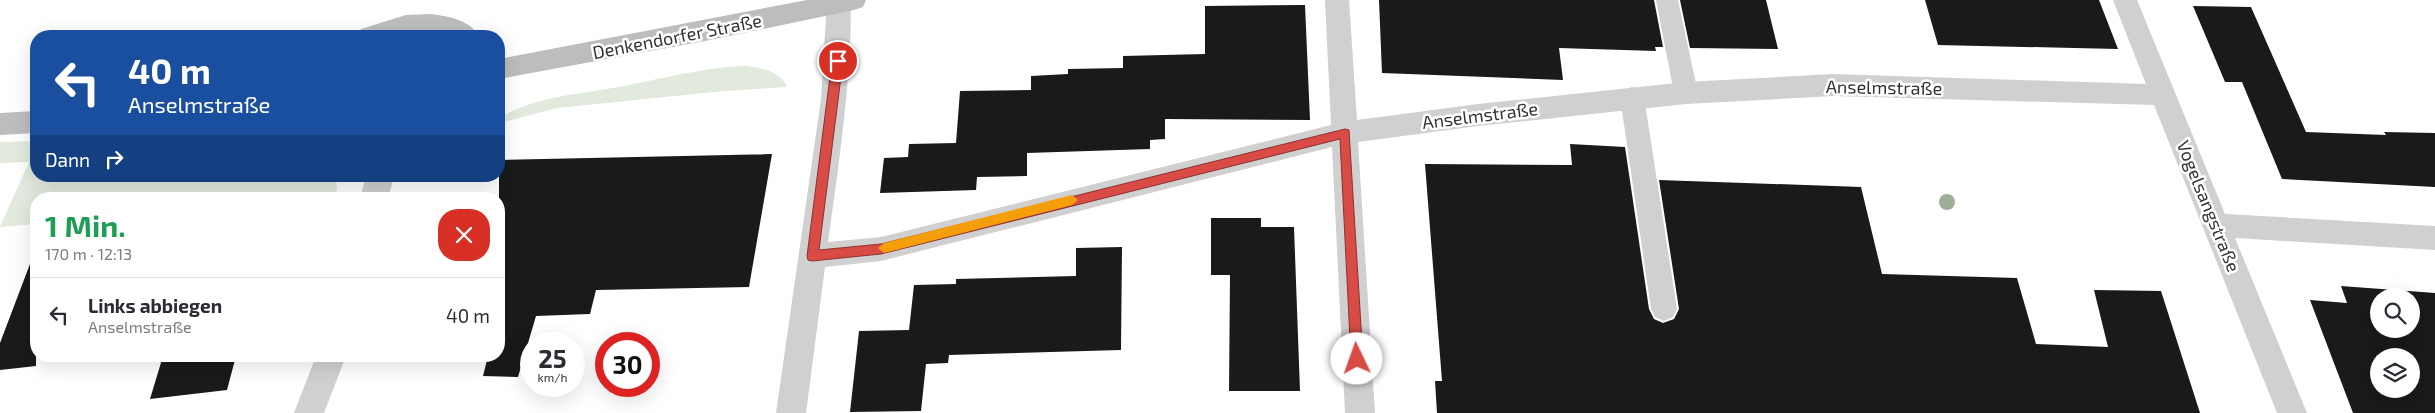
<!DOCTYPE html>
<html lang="de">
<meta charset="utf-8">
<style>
:root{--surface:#fff;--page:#f2f2f3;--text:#2b2b33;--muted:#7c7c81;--line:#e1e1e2}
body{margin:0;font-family:"Exo 2",sans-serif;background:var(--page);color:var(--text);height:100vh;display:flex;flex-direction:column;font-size:19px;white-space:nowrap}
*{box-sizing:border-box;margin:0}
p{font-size:16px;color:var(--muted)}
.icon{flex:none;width:28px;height:28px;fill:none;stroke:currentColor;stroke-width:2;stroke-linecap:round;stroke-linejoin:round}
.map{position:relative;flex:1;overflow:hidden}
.panel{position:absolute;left:30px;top:192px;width:475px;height:170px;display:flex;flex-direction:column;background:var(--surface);border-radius:20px;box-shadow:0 5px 20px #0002}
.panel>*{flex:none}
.guide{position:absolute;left:30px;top:30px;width:475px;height:152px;border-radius:20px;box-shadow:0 5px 20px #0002;background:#1a4fa0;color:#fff;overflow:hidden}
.buttons{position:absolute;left:2370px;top:288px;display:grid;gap:10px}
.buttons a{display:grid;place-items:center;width:50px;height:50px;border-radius:50%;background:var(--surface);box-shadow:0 5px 20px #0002;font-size:25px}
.speed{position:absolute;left:520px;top:332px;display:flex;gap:10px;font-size:25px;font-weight:700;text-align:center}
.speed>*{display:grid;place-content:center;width:65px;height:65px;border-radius:50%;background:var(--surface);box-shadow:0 5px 20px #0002;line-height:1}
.speed small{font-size:12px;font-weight:400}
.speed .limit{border:8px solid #d22;background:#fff;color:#111}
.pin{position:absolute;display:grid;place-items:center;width:42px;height:42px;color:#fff;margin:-21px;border:2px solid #fff;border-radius:50%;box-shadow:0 1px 5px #0007}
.me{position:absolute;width:55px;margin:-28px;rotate:357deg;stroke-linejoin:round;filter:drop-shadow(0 0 4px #0008)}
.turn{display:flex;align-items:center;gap:18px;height:105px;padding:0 15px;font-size:22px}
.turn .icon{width:65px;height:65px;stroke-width:2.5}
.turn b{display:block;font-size:35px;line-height:42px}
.then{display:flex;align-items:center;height:48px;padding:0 15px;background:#0003;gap:10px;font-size:19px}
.round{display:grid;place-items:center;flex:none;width:52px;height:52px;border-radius:20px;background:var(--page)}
.overview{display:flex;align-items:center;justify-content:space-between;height:85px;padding:0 15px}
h1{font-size:30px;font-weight:700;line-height:38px;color:#1e9e55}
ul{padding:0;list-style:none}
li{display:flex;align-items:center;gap:15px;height:75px;padding:0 15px;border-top:1px solid var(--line)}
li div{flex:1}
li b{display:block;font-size:19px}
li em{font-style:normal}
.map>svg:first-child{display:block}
.green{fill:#e2e9dd}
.building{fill:#1a1a1a;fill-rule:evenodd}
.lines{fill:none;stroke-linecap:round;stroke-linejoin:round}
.lane{fill:#d0d0d0;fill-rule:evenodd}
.street{fill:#d0d0d0;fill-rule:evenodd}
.secondary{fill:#bdbdbd;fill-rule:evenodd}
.tree{fill:#9fae98}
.route{fill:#d94c46;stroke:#8d312e}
.slow{fill:#f59e0b}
.labels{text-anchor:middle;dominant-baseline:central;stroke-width:5;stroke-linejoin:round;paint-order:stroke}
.street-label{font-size:18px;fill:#333;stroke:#fff}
</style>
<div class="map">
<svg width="2435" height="413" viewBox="0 0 2435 413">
<rect width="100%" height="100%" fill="#fff"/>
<!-- green -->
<path class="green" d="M744,66C761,68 779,70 787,87L724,91L557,108L499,123V118C536,96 582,94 624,86C663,78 703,68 744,66Z
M36,141V176H336L337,190L329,199H36V224L0,227L29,162L0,163V142Z"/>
<!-- building -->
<path class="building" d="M1379,0H1654L1663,47H1655L1656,51L1559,48L1563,80L1382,73Z
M1680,0H1766L1778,49L1690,48Z
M1925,0H2099L2118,49L1938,45Z
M1305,5L1310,120L1165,119V139L1150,140V149L1027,153V176L977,177L976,190L880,193L884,158L908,157L909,144L956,143L960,91L1031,90V76L1068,74V69L1123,68V56L1205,54V6Z
M2193,6L2251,7L2306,132L2386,135L2384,132L2435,133V187L2282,179L2242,82H2225Z
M1570,144L1625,147L1649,309L1654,319L1663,323L1674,319L1679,309L1659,180L1861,187L1882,274L2017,278L2036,344L2108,347L2094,290L2161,291L2200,413H1437L1435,381H1442L1425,164L1572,165Z
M772,154L749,287L596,290L590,314L536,316L518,377L483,376L488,356H499V160Z
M1211,218H1261V227H1294L1300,391H1229L1230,275H1211Z
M1122,247L1121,350L949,355L948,363L926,364L921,411L850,412L859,331L909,330L914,285L956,284V279L1076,276V248Z
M33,256H36V366L0,370V343Z
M2341,286L2435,293V413H2353L2310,300L2347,303ZM2379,296H2411V329H2379ZM2379,356H2411V389H2379Z
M163,356H236L227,390L150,399Z"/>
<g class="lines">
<!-- lane -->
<path class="lane" d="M1656,0H1678L1698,93L1694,100L1686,103L1678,100L1674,93Z
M1632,87L1640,90L1644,97L1677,309L1673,317L1664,321L1655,317L1651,309L1620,97L1624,90Z"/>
<!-- street -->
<path class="street" d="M827,0H849L851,3C851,84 839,162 828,242L881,237L1331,125L1325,0H1349L1357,120L1478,104L1686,82L1833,74L2146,84L2113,0H2137L2225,214L2435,226V250L2235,238L2307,413H2277L2154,105L1833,96L1686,104L1478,126L1358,142L1375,413H1345L1332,147L881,261L825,267L806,413H776L821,99Z
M366,176H394L388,199H360Z
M316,356H346L324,413H294Z"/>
<!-- secondary -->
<path class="secondary" d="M807,0H866L863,7L854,10L705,41L499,79V59Z
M431,14C447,16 470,20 479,36L418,34L400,36H357L361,29L406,15Z
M36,111V133L0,135V113Z"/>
</g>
<!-- trees -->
<circle class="tree" cx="1947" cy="202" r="8"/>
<!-- route -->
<path class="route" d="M838,57L843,61L819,250L881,244L1345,129L1349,130L1363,359L1361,363H1352L1351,359L1340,139L881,254L812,261L808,260L807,256L832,61Z"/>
<!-- slow -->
<path class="slow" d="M1072,195L1078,200L1072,205L884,253L878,248L884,243Z"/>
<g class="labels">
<!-- street labels -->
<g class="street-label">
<text transform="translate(677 36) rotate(-11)">Denkendorfer Straße</text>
<text transform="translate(1884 87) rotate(1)">Anselmstraße</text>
<text transform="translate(1480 115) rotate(-7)">Anselmstraße</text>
<text transform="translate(2209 206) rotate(68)">Vogelsangstraße</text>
</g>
</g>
</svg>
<div class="buttons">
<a><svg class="icon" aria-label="search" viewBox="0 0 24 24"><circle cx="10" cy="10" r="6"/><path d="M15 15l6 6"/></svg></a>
<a><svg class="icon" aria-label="layers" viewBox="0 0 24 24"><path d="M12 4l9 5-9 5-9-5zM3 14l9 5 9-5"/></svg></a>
</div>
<div class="speed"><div>25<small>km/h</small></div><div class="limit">30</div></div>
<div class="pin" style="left:838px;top:61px;background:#d93025"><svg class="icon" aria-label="arrive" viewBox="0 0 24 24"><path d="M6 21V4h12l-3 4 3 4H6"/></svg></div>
<svg class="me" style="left:1357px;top:359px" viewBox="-20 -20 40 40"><circle r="19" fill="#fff"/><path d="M0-13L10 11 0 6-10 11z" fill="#d94c46"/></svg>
<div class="guide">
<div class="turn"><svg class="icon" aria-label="left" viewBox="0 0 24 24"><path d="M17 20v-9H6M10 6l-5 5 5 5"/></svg><div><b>40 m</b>Anselmstraße</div></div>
<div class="then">Dann<svg class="icon" aria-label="right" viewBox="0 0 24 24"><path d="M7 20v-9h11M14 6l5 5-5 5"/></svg></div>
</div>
<section class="panel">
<div class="overview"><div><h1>1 Min.</h1><p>170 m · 12:13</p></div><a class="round" style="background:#d93025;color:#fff"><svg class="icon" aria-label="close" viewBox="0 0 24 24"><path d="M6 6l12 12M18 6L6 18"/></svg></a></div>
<ul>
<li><svg class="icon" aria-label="left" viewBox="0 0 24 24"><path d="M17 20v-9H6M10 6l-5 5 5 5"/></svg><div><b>Links abbiegen</b><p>Anselmstraße</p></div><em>40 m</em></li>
</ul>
</section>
</div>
